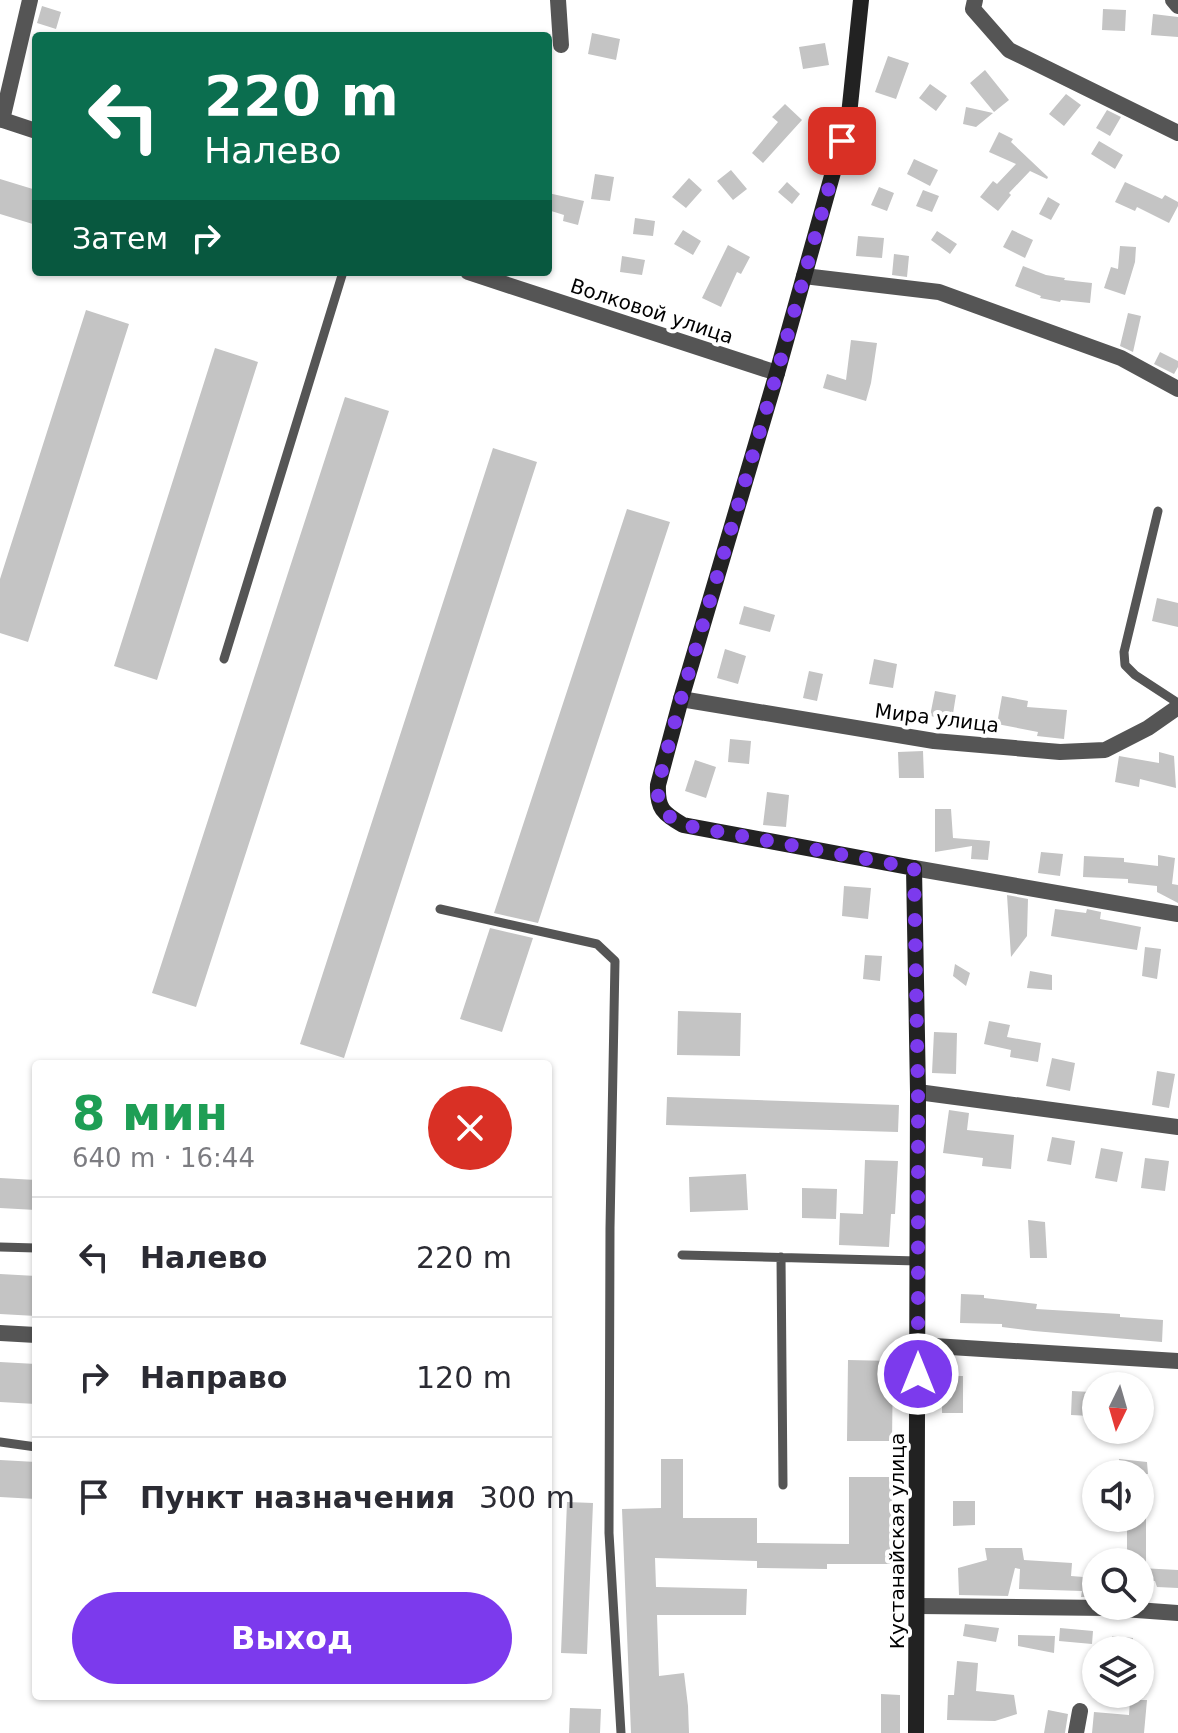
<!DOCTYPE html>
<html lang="ru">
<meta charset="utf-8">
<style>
:root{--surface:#fff;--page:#f7f7f7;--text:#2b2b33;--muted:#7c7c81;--line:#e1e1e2;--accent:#7c3aed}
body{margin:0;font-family:"DejaVu Sans",sans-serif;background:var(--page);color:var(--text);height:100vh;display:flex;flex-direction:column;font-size:30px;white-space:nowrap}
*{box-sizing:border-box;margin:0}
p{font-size:26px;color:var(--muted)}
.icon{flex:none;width:44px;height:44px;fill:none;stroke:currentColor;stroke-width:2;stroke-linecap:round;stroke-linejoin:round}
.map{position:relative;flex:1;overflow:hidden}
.side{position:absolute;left:32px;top:1060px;width:520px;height:640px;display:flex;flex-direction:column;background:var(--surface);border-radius:8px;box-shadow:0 2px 6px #0004}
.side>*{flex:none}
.guide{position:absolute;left:32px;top:32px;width:520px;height:244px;border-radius:8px;box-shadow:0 2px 6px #0004;background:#0b6e4f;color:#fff;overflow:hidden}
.needle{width:52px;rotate:185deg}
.buttons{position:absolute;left:1082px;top:1372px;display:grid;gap:16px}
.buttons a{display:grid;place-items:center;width:72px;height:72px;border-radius:50%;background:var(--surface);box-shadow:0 2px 6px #0004;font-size:40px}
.pin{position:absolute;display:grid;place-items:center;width:68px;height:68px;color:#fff;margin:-34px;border-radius:16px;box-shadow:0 4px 12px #0006}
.me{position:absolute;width:88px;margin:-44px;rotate:0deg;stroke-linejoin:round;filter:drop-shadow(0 0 6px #0008)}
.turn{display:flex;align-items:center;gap:28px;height:168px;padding:0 40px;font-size:36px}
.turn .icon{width:104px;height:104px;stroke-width:2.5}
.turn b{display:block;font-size:56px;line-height:68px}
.then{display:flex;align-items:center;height:76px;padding:0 40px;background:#0003;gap:16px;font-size:30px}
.round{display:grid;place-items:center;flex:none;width:84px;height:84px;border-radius:42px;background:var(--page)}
.head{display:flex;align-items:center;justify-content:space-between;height:136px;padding:0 40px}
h1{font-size:48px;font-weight:700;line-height:60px;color:#1e9e55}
.primary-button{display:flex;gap:16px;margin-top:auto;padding:16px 40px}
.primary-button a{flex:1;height:92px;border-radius:48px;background:var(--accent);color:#fff;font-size:32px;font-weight:700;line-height:92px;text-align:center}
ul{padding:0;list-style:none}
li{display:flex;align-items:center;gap:24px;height:120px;padding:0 40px;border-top:2px solid var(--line)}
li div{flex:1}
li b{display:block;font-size:30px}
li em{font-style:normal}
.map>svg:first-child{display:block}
.building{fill:#c4c4c4}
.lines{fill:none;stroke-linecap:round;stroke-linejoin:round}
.lane{stroke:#555;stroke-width:9}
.street{stroke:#555;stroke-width:16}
.secondary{stroke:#222;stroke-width:16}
.route{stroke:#7c3aed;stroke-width:14;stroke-dasharray:0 25.2}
.labels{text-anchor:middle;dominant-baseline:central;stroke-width:8;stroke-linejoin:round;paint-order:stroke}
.street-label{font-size:20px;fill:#000;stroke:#fff}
</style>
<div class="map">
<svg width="1178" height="1733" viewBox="0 0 1178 1733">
<rect width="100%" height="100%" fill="#fff"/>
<!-- building -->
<path class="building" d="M42,6L61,12L56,29L37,23Z
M1103,9L1126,10L1125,31L1102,30Z
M1153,14L1178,17V37L1151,35Z
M592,33L620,39L616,60L588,54Z
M825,43L829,65L803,69L799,47Z
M888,56L909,63L896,99L875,92Z
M985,70L1009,100L994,112L970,83Z
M930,84L947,96L936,111L919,98Z
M1066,94L1081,105L1064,126L1049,114Z
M785,104L802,120L763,163L752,153L778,122L772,117Z
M966,107L993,113L976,127L963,124Z
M1107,110L1121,117L1110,136L1096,128Z
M999,132L1013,139L1011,142L1048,177L1047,179L1030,171L1009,193L1011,195L998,211L980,197L993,181L997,184L1016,164L989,152Z
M1099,141L1123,155L1115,169L1091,154Z
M914,159L938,170L930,186L907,174Z
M731,170L747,189L733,200L717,181Z
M595,174L614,177L610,201L591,199Z
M689,178L702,190L686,208L672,197Z
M0,179L36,190V225L0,214Z
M787,182L800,194L792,204L778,192Z
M1125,182L1162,199L1165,195L1178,202V206L1169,223L1137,207L1135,211L1115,202Z
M879,187L894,193L887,211L871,205Z
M923,190L939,196L932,212L916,206Z
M548,193L584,201L578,225L563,221L564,215L548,210Z
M1048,197L1060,204L1051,220L1039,214Z
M635,218L655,221L653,236L633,234Z
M683,230L701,241L693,255L674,244Z
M1012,230L1033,240L1025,258L1003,247Z
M937,231L957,244L950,254L931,240Z
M858,236L884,238L882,258L856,256Z
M728,245L750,257L741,274L737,272L721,307L702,298Z
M1120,246L1136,247L1135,262L1125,295L1104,288L1111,267L1118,269Z
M894,254L909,256L907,277L892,275Z
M622,256L645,260L642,275L620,272Z
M1023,266L1046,275L1065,278L1064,280L1092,283L1090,303L1061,300L1060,302L1040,298L1041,296L1015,286Z
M86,310L129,324L28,642L0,633V579Z
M1128,313L1141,316L1133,352L1120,346Z
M851,340L877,343L871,383L866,401L823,388L827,374L846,380Z
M215,348L258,362L157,680L114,666Z
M1160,352L1178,361V367L1174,374L1154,364Z
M345,397L389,411L196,1007L152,993Z
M493,448L537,462L344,1058L300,1044Z
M627,509L670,522L538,923L494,913Z
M1157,598L1178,603V627L1152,621Z
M744,606L775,615L770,632L739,624Z
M725,649L746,656L738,684L717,678Z
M874,659L897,664L893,688L869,684Z
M809,671L823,674L817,701L803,698Z
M935,691L956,695L952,720L930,716Z
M1002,696L1028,701L1027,707L1067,710L1064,739L1037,736L1038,732L997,724Z
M730,739L751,741L749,764L728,762Z
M923,751L924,778H899L898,752Z
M1159,752L1174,756L1176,788L1140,779L1139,787L1115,782L1119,756L1159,763Z
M695,760L716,767L706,798L685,791Z
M767,792L789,795L786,827L763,825Z
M935,809H951L953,838L990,841L988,860L971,859L972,846L935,852Z
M1041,852L1063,854L1060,876L1038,873Z
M1158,855L1175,858L1172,884L1178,885V903L1157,892V886L1128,883V879L1083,877L1084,856L1124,858V862L1158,866Z
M844,886L871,888L868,919L842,916Z
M1007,895L1028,899L1027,936L1011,957Z
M1055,909L1086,913L1087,909L1101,912L1100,919L1141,927L1137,950L1051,936Z
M490,928L533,938L502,1032L460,1019Z
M1145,947L1161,949L1157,979L1142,976Z
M865,955L882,956L880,981L863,979Z
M955,964L970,973L966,986L953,976Z
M1030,971L1052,975V990L1027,988Z
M678,1011L741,1013L740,1056L677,1055Z
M989,1021L1010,1025L1007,1037L1041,1043L1038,1062L1010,1057L1011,1050L984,1044Z
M934,1032L957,1033L956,1074L932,1073Z
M1052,1058L1075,1063L1070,1091L1046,1086Z
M1157,1071L1175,1074L1169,1108L1152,1105Z
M667,1097L899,1105L898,1132L666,1125Z
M949,1110L969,1113L967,1130L1014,1135L1011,1169L982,1166L983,1158L943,1153Z
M1052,1137L1075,1141L1071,1165L1047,1161Z
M1101,1148L1123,1152L1117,1182L1095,1178Z
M1145,1158L1169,1161L1165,1191L1141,1188Z
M865,1160L898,1161L895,1214H891L889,1247L839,1245L840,1213L863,1214Z
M746,1174L748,1210L690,1212L689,1177Z
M0,1178L36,1180V1210L0,1208Z
M802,1188L837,1189L836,1219L802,1218Z
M1028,1220L1045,1222L1047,1258H1030Z
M0,1274L36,1276V1316L0,1314Z
M961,1294L984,1295V1298L1037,1304L1036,1309L1120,1314V1317L1163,1320L1162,1342L1034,1331L1002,1327V1324L960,1323Z
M848,1360L893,1361L892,1441H847Z
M0,1362L36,1364V1404L0,1402Z
M942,1376H963V1413H942Z
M1072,1391L1091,1392V1416L1071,1415Z
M661,1459H683V1518H757V1543L849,1544V1477H892V1564H827V1569L757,1568V1561L655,1558L656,1587L747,1589L746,1615H657L659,1676L684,1673L688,1706L689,1733H631L622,1509L661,1508Z
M1119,1459L1147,1462L1148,1474H1120Z
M0,1460L36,1462V1499L0,1497Z
M953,1501H975V1525L953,1526Z
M567,1502L593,1503L587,1654L561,1653Z
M1127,1518H1146V1562H1127Z
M985,1548H1022L1024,1560L1072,1563L1071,1576L1096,1578V1597H1081L1082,1591L1019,1589L1020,1569L1015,1568L1008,1596L959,1595L958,1568L987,1560Z
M1140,1568L1178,1570V1588L1157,1587L1155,1581L1140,1580Z
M965,1624L999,1628L996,1642L963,1636Z
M1060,1628L1093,1631L1092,1644L1059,1641Z
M1018,1635L1055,1636L1054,1653L1018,1646Z
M1112,1636L1133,1638L1132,1650H1111Z
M957,1661L978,1663L976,1691L1014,1695L1017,1714L995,1721L947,1720L948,1695H954Z
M881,1694L900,1695V1733H881Z
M1130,1700H1147L1144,1733H1092L1094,1712L1129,1715Z
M570,1708L601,1709L600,1733H569Z
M1048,1710L1068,1714L1065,1733H1044Z"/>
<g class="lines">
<!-- lane -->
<path class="lane" d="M1158,511L1124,652L1125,665L1135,675L1178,703
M224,659L343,272
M440,909L597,944L615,961L610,1228L609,1533L621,1733
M0,1247L36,1248
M682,1255L918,1261
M781,1257L783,1485
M0,1442L36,1447"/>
<!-- street -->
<path class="street" d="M558,0L561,45
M975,0L973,9L1009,50L1178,133
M1173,0L1178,6
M0,119L36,131
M2,120L30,0
M468,272L777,373
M804,276L939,292L1121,358L1178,389
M681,699L934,741L1060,752L1105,750L1148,728L1178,707
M914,868L1178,914
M918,1092L1178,1127
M0,1333L36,1335
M918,1345L1178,1361
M918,1606L1109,1608L1178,1613
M1076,1733L1080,1711"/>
<!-- secondary -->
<path class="secondary" d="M861,0L849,115L777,373L681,699L658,785C657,809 663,813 683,825L914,868L918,1092L916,1733"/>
</g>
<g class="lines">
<!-- route -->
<path class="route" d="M842,141L777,373L681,699L658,785C657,810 663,813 683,825L914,868L918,1092V1374"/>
</g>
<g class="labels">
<!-- street labels -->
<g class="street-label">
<text transform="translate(652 311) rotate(18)">Волковой улица</text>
<text transform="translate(937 718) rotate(7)">Мира улица</text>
<text transform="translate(897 1541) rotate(-90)">Кустанайская улица</text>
</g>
</g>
</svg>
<div class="buttons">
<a><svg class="needle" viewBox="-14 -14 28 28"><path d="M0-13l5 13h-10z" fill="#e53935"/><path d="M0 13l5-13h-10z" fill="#7c7c81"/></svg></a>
<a><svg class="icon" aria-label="sound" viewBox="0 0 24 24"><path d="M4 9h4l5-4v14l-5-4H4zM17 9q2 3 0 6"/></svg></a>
<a><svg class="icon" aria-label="search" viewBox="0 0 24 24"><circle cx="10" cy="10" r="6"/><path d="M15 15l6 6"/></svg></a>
<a><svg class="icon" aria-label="layers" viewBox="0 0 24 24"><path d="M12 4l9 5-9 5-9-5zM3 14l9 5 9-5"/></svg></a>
</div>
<div class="pin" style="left:842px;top:141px;background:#d93025"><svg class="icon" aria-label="arrive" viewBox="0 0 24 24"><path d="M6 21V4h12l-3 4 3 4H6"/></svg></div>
<svg class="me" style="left:918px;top:1374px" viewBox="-20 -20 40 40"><circle r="17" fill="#7c3aed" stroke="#fff" stroke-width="3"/><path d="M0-11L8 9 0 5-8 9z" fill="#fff"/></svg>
<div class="guide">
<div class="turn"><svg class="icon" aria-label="left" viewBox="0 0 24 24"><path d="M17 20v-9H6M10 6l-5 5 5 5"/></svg><div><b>220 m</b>Налево</div></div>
<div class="then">Затем<svg class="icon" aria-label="right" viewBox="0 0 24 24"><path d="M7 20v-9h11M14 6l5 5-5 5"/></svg></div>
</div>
<section class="side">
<div class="head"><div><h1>8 мин</h1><p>640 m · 16:44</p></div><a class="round" style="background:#d93025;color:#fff"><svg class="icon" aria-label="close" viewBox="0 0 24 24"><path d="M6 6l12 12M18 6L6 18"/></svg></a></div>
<ul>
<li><svg class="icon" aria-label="left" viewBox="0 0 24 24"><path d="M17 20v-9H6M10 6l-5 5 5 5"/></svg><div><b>Налево</b></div><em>220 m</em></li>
<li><svg class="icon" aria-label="right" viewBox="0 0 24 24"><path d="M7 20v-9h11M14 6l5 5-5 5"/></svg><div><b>Направо</b></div><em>120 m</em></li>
<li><svg class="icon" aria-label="arrive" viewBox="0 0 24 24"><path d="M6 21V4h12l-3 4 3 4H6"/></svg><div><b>Пункт назначения</b></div><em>300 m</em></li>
</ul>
<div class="primary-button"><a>Выход</a></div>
</section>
</div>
